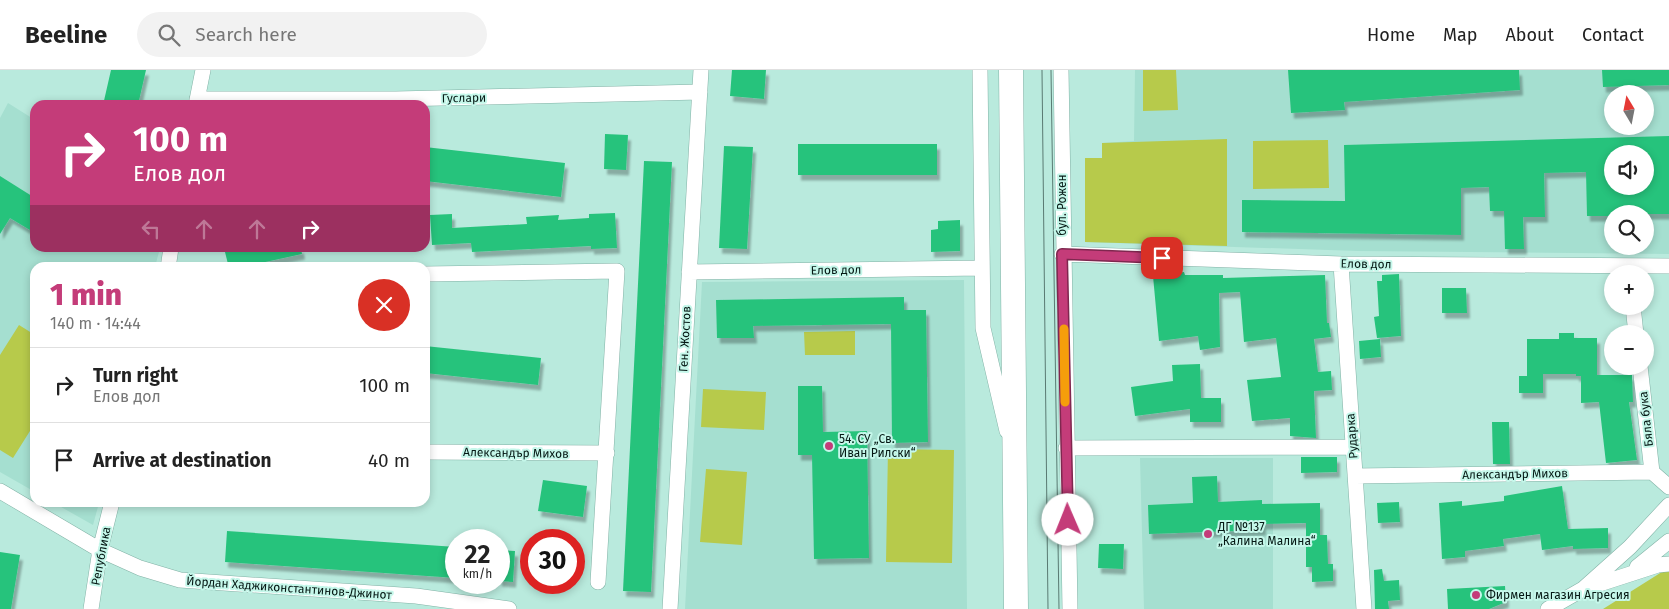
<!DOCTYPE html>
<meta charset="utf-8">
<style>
:root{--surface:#fff;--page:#f2f2f2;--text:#222;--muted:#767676;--line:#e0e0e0;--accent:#c43c79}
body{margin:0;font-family:"Fira Sans",sans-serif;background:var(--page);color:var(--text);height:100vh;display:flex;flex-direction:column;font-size:19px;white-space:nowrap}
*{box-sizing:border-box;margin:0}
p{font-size:16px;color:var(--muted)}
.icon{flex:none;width:28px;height:28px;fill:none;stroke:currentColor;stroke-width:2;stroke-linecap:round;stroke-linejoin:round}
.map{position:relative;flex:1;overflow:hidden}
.side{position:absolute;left:30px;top:192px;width:400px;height:245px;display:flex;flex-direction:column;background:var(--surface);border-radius:15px;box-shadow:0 2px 8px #0003}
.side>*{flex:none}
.hud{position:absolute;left:30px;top:30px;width:400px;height:152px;border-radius:15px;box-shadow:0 2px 8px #0003;background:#c43c79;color:#fff;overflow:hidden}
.needle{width:32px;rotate:350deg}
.tools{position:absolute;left:1604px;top:15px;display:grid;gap:10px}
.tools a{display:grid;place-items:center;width:50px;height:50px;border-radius:50%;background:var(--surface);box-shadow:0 2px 8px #0003;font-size:25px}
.speed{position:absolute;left:445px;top:459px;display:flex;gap:10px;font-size:25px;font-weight:700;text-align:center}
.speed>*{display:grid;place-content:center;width:65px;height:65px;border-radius:50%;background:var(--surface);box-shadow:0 2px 8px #0003;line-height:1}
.speed small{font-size:12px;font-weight:400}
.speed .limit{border:8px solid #d22;background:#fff;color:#111}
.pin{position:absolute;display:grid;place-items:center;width:42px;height:42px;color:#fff;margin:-21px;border-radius:10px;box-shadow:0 2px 8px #0006}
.me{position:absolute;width:55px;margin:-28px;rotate:359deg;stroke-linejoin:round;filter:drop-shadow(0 0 4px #0008)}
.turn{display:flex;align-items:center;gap:18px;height:105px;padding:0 20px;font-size:22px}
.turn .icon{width:65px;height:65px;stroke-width:2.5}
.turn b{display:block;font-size:35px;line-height:42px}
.lanes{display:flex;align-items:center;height:48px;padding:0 20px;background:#0003;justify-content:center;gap:25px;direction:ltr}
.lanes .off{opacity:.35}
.round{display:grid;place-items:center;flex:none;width:52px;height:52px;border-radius:26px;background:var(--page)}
.summary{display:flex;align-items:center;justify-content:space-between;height:85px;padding:0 20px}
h1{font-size:30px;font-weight:800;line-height:38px;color:var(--accent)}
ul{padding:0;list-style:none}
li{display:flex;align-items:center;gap:15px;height:75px;padding:0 20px;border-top:1px solid var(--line)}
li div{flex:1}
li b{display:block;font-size:19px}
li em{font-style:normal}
header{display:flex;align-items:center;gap:30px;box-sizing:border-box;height:70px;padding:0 25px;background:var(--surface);border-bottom:1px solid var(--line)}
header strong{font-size:24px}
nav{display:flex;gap:28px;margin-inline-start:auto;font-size:18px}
.search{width:350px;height:45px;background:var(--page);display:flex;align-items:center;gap:12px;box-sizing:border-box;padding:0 18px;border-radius:28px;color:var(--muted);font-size:19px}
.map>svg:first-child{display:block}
.built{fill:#a5dfd0;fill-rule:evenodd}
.green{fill:#b7ca4b}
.building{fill:#27c37c;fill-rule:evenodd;filter:url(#shadow)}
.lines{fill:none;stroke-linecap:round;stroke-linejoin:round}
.minor-casing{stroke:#82b2a6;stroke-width:16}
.primary-casing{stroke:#82b2a6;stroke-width:25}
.minor{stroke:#fff;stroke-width:15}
.primary{stroke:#fff;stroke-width:24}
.tram{stroke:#597a72;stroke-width:1}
.route-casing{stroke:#7f274f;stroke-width:12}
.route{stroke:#c43c79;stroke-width:9}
.slow{stroke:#f59e0b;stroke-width:9}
.poi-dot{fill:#c43c79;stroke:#c5f7ea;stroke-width:2}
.labels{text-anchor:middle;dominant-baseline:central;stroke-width:4;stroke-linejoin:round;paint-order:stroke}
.street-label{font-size:12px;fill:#051814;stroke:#c5f7ea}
.poi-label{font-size:12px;fill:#051814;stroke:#c5f7ea;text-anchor:start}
</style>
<header>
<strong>Beeline</strong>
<div class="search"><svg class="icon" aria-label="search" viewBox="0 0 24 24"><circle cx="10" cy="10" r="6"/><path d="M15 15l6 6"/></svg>Search here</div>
<nav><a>Home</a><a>Map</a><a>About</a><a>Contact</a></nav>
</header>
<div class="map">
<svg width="1669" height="539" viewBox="0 0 1669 539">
<defs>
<filter id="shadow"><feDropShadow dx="3" dy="5.5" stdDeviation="1" flood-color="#0004"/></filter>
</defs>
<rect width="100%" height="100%" fill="#b9eadd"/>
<!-- built -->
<path class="built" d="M1135,0H1669V184L1358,181L1085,172V88H1102V73L1134,71ZM1612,24H1645V56H1612ZM1612,84H1645V116H1612ZM1612,144H1645V176H1612Z
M8,33L35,50V178H160L155,197L35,198V422L0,402V48Z
M964,210L967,539H685L702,212Z
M1140,388H1273V539H1144Z
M54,433H99L93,455Z"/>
<!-- green -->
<path class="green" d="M1143,0H1176L1178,40L1143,41Z
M1227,69V176L1085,172V88H1102V73Z
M1328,70L1329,118L1253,119V71Z
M19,255L35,265V353L13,388L0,380V285Z
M855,261V285H805L804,262Z
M703,319L766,322L764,360L701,357Z
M888,379L954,380L952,493L886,492Z
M706,399L747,402L742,475L700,472Z
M1665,500H1669V539H1603Z"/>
<!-- building -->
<path class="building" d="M111,0H146L138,35H103Z
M732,0H766L764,29L730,26Z
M1288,0H1519L1520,20L1344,32L1345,40L1291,43Z
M1602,0H1669V15L1603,17Z
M605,64L628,65L626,100L604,99Z
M1669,66V144H1612V146H1587L1586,102L1544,103L1545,147H1523L1524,179H1505L1504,141H1490L1489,117L1461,118V165L1242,162V130L1345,131L1344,75ZM1612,84H1645V116H1612Z
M798,74H937V105H798Z
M724,76L753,77L747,179L719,178Z
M425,77L565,93L561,127L425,111Z
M644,91L672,92L651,522L623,521Z
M0,106L35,128V163L10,148L0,164Z
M615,143L617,178L591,179V176L472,182L471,173L432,175L430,145L452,144V158L527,154L526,147L559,145L558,150L589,148V144Z
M960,150V181L931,182V160L938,159V151Z
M224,178H301L302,184L238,198H229Z
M1184,202L1185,205H1223V208L1325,205L1327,253H1329L1331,267L1314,269L1318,302L1331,301L1332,320L1314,321L1316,368L1290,366V348L1252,351L1247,310L1281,307L1276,268L1244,272L1240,222L1219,223L1220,277L1200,280L1198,266L1159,271L1153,206Z
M1399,204L1401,266L1377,268L1374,247L1379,246L1377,211H1382V205Z
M1442,218H1466L1467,243H1442Z
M904,227V240H926L928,372L892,373L891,254L753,256L754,268H717L716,230Z
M1559,263H1574V268H1597V305H1632L1633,332H1629L1637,390L1606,393L1599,332L1581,333V306H1576V304H1543V323H1519V306H1527V269H1559Z
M1380,269L1381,287L1360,289L1359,271Z
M425,276L541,288L538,315L425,303Z
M1200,294L1201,328H1221V352H1190V339L1135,346L1131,317L1173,311L1172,295Z
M798,316H822L823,362L867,361L869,488L814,489L812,385H798Z
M1492,352H1509L1510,394H1493Z
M1301,387H1337V402L1301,403Z
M1217,406L1218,432L1262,430V434L1320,433V465H1327L1328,494H1333V511L1312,512V497H1306V453L1263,454V460L1149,464L1148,435L1193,433L1192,407Z
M543,410L587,416L583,447L538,441Z
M1562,416L1568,459L1608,458V478L1573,479V476L1542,480L1540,464L1503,469L1504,476L1465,481V487L1442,489L1439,433L1462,431V436L1504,431V426Z
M1399,432L1400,452L1378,453L1377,433Z
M227,461L456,477V508L225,492Z
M1099,474H1124L1123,499L1098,498Z
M499,480L515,481L513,512L499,511Z
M0,482L20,485L11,539H0Z
M1382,499L1384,511L1399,510L1400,530L1388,531L1389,539H1375L1374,500Z
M1505,516L1506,532L1489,539H1448L1447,519Z"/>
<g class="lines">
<defs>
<path id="minor" d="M980,0L983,258L1007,361
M1061,0L1070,539
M197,29H396L700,22
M196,35L203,0
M1062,184L1341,194L1669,196
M1341,194L1364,539
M168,198L171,178
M689,202L982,198
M425,204L617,201L598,512
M1633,236L1636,264
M1640,296L1652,402
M1066,378L1353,377
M425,382L607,383
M1355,406L1652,402L1669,417
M0,421L100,480L140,498L180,510L416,526L509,539
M1637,497L1669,471
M1587,518L1658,495L1669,494
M91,539L100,480L112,432
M670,539L701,0
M1548,539L1583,519L1630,477L1669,435"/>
<path id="primary" d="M1011,0L1016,539"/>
</defs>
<!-- minor casing -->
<use href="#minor" class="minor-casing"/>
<!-- primary casing -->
<use href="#primary" class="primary-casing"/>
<!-- minor -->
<use href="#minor" class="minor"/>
<!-- primary -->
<use href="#primary" class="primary"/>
<!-- tram -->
<path class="tram" d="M1042,0L1048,539
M1051,0L1059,539"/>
</g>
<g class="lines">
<defs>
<path id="route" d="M1068,450L1062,184L1162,188"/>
</defs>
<!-- route casing -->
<use href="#route" class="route-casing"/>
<!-- route -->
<use href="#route" class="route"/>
<!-- slow -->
<path class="slow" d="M1064,259L1065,332"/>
</g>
<!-- markers -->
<g class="poi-dot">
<circle cx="829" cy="376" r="5"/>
<circle cx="1208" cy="464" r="5"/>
<circle cx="1476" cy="525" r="5"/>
</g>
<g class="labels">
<!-- street labels -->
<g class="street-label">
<text transform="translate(464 28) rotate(-1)">Гуслари</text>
<text transform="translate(1062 135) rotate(-90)">бул. Рожен</text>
<text transform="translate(1366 194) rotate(1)">Елов дол</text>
<text transform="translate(836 200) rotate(-1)">Елов дол</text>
<text transform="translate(685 269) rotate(-87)">Ген. Жостов</text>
<text transform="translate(1646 349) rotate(-96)">Бяла бука</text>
<text transform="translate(1352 366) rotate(-94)">Рударка</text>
<text transform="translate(516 383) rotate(1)">Александър Михов</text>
<text transform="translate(1515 404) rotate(-1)">Александър Михов</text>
<text transform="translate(101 486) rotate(-79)">Република</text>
<text transform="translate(289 518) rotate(4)">Йордан Хаджиконстантинов-Джинот</text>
</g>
<!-- poi labels -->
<g class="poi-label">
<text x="839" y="369">54. СУ „Св.<tspan x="839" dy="14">Иван Рилски“</tspan></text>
<text x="1218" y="457">ДГ №137<tspan x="1218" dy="14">„Калина Малина“</tspan></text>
<text x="1486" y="525">Фирмен магазин Агресия</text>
</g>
</g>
</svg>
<div class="tools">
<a><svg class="needle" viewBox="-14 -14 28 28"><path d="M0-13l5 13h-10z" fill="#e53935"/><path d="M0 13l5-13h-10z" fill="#767676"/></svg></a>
<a><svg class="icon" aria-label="sound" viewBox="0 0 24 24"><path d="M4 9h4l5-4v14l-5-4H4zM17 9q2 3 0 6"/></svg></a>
<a><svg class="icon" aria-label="search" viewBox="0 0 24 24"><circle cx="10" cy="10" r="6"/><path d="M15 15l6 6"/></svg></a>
<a>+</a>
<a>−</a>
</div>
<div class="speed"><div>22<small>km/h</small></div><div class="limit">30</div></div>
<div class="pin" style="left:1162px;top:188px;background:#d93025"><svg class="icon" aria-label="arrive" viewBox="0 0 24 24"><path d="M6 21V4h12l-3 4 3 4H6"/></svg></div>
<svg class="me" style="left:1068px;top:450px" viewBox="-20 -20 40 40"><circle r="19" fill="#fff"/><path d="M0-13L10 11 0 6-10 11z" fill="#c43c79"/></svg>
<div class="hud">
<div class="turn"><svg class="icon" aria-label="right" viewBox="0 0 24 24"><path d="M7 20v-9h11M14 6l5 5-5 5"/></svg><div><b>100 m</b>Елов дол</div></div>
<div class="lanes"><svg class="icon off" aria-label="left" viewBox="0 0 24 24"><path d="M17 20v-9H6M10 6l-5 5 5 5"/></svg><svg class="icon off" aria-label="ahead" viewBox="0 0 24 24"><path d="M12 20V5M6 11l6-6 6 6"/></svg><svg class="icon off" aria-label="ahead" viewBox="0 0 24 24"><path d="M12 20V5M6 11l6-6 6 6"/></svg><svg class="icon" aria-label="right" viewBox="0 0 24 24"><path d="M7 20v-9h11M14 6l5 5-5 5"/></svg></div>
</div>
<section class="side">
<div class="summary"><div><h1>1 min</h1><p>140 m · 14:44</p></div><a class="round" style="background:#d93025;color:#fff"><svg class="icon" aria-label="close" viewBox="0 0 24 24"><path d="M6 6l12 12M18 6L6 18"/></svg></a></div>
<ul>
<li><svg class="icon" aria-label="right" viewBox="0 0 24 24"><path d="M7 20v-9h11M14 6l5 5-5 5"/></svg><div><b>Turn right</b><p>Елов дол</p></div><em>100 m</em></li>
<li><svg class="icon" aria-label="arrive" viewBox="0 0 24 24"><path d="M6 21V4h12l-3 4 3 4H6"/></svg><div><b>Arrive at destination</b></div><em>40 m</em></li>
</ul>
</section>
</div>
